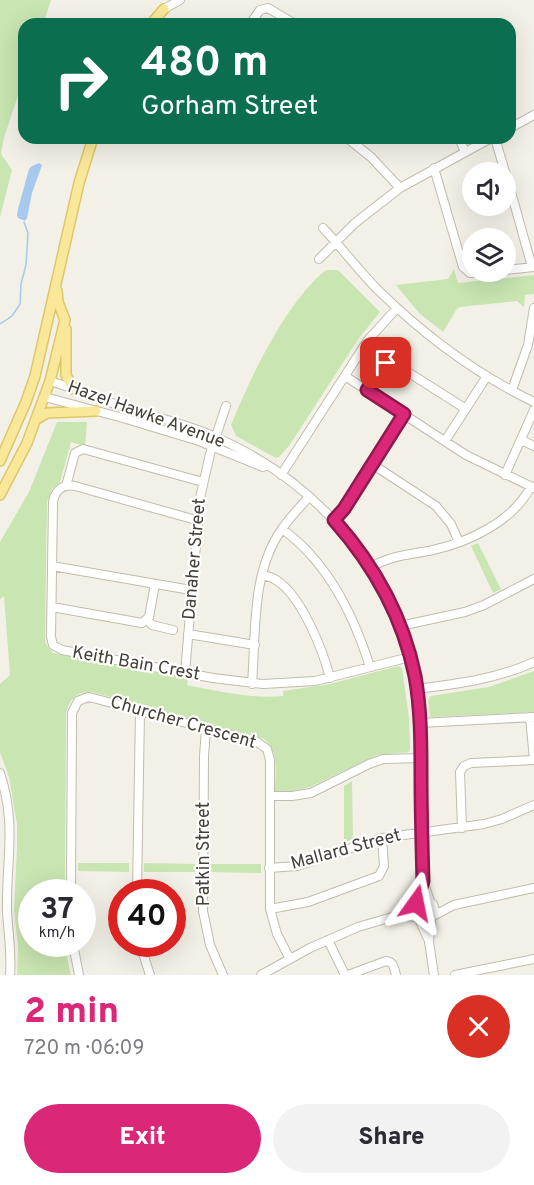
<!DOCTYPE html>
<meta charset="utf-8">
<style>
:root{--surface:#fff;--page:#f2f2f3;--text:#2b2b33;--muted:#7c7c81;--accent:#db2777}
body{margin:0;font-family:Overpass,sans-serif;background:var(--page);color:var(--text);height:100vh;display:flex;flex-direction:column;font-size:22px;white-space:nowrap}
*{box-sizing:border-box;margin:0}
p{font-size:20px;color:var(--muted)}
.icon{flex:none;width:33px;height:33px;fill:none;stroke:currentColor;stroke-width:2;stroke-linecap:round;stroke-linejoin:round}
.map{position:relative;height:975px;overflow:hidden}
.drawer{display:flex;flex-direction:column;background:var(--surface);flex:1}
.drawer>*{flex:none}
.guide{position:absolute;left:18px;top:18px;width:498px;height:126px;border-radius:18px;box-shadow:0 6px 24px #0002;background:#0b6e4f;color:#fff;overflow:hidden}
.tools{position:absolute;left:462px;top:162px;display:grid;gap:12px}
.tools a{display:grid;place-items:center;width:54px;height:54px;border-radius:50%;background:var(--surface);box-shadow:0 6px 24px #0002;font-size:30px}
.speed{position:absolute;left:18px;top:879px;display:flex;gap:12px;font-size:30px;font-weight:700;text-align:center}
.speed>*{display:grid;place-content:center;width:78px;height:78px;border-radius:50%;background:var(--surface);box-shadow:0 6px 24px #0002;line-height:1}
.speed small{font-size:15px;font-weight:400}
.speed .limit{border:9px solid #d22;background:#fff;color:#111}
.pin{position:absolute;display:grid;place-items:center;width:51px;height:51px;color:#fff;margin:-26px;border-radius:12px;box-shadow:0 3px 9px #0006}
.me{position:absolute;width:66px;margin:-33px;rotate:12deg;stroke-linejoin:round;filter:drop-shadow(0 0 4px #0008)}
.turn{display:flex;align-items:center;gap:21px;height:126px;padding:0 24px;font-size:27px}
.turn .icon{width:78px;height:78px;stroke-width:2.5}
.turn b{display:block;font-size:42px;line-height:51px}
.round{display:grid;place-items:center;flex:none;width:63px;height:63px;border-radius:32px;background:var(--page)}
.summary{display:flex;align-items:center;justify-content:space-between;height:102px;padding:0 24px}
h1{font-size:36px;font-weight:800;line-height:45px;color:var(--accent)}
.cta{display:flex;gap:12px;margin-top:auto;padding:12px 24px}
.cta a{flex:1;height:69px;border-radius:36px;background:var(--accent);color:#fff;font-size:24px;font-weight:800;line-height:69px;text-align:center}
.cta a+a{background:var(--page);color:var(--text)}
.map>svg:first-child{display:block}
.green{fill:#c9e5b2}
.water{fill:#a6c9ed}
.lines{fill:none;stroke-linecap:round;stroke-linejoin:round}
.stream{stroke:#a6c9ed;stroke-width:1.5}
.minor-casing{stroke:#c1bcad;stroke-width:10}
.major-casing{stroke:#dec76a;stroke-width:12}
.minor{stroke:#fff;stroke-width:8}
.major{stroke:#fae89a;stroke-width:9}
.route-casing{stroke:#8e194d;stroke-width:15}
.route{stroke:#db2777;stroke-width:10}
.labels{text-anchor:middle;dominant-baseline:central;stroke-width:4.5;stroke-linejoin:round;paint-order:stroke}
.street-label{font-size:18px;fill:#464137;stroke:#fff}
</style>
<div class="map">
<svg width="534" height="975" viewBox="0 0 534 975">
<rect width="100%" height="100%" fill="#f3f1e7"/>
<!-- green -->
<path class="green" d="M0,0H51L43,24H24V77L4,138L1,154L12,170L0,217Z
M454,269L458,283L534,275V294L525,295L524,307L517,301L460,307L456,310L443,332L419,313L396,285L448,279Z
M326,270H338L380,312L359,338L289,446L279,457L276,458L236,436L231,425C250,378 286,302 326,270Z
M57,422H87L85,446L71,442L60,482L52,489L47,502L45,637L46,644L53,653L188,679L187,685C218,691 251,699 283,696V691L330,684L398,666L402,668L409,718L410,749L409,752L377,755L310,787L294,791H275C275,773 280,752 264,739L92,692C76,691 69,700 66,714L65,892H32V944H66V953L71,975H17L18,946L14,910L17,848V824L9,777L0,752V684L10,675L4,596L0,599V542L29,492Z
M478,543L501,589L493,593L471,546Z
M534,671V712L430,717L428,700L431,696L489,687Z
M352,781L353,839L344,842V786Z
M78,863H129V872L78,871Z
M144,863L195,864V872H144Z
M211,864H261V873L211,872Z"/>
<!-- water -->
<path class="water" d="M39,163L42,165L32,193L27,218L25,221L18,218L17,215L18,209L29,169L32,166Z"/>
<g class="lines">
<!-- stream -->
<path class="stream" d="M0,324L12,316L20,304L21,284L26,265L28,233L24,222"/>
<defs>
<path id="minor" d="M164,9L180,0
M250,24L260,10L268,8L295,24
M510,128L534,115
M347,138L371,157L400,188
M459,138L465,152
M495,138L505,172
M434,168L463,267L470,273L489,272
M506,174L532,267
M323,228C342,248 359,271 378,290C424,335 476,374 534,402
M319,259L355,223L400,188L491,138
M506,270L534,267
M345,376L466,455L534,488
M50,381C76,389 101,400 127,408C156,417 186,424 213,436C314,479 394,568 415,677C421,711 421,746 421,781C421,814 422,847 423,881L416,903
M367,390L383,366L392,362L466,409
M512,390L528,345L534,308
M45,397L123,418L199,441L263,467
M521,440L534,446
M445,441L487,376
M372,464L436,506L451,524L459,542
M281,475L368,340L397,308
M505,475L534,410
M66,486L75,453L83,449L203,482
M196,520L75,486C63,484 55,490 53,502L51,637L53,645L62,650L213,678L263,684L315,681L410,657
M334,520L344,509L404,414
M282,529C327,561 354,616 370,667
M52,566L191,590
M371,567C391,555 410,555 433,550C469,542 514,521 531,486
M262,575C267,576 272,577 276,580C301,595 323,650 330,678
M52,607L142,623L149,617L155,584
M147,620L152,625L173,630
M400,626L465,612L484,605L534,579
M188,634L255,645
M185,673L200,498L210,454L226,406
M252,684C256,633 251,572 282,529C290,517 300,507 309,497
M417,689C457,684 497,679 534,662
M530,717L534,759
M420,723L534,717
M206,729L204,756L203,911L210,945L223,975
M0,773C17,825 6,859 7,910C8,933 12,953 10,975
M270,796H292L311,793L369,764L383,759L421,758
M462,828L460,772L464,766L471,763L534,760
M269,868L297,866L382,838L484,824L502,819L534,805
M423,881L430,901
M71,892L72,713L78,701L88,697L93,698L257,742L267,749L270,760V909L277,934L290,959
M137,892L140,711
M270,909L308,902L379,876L384,866L382,838
M399,915L424,900L433,904L435,910L433,916L425,920L419,919L414,911L416,904
M433,916L454,905L534,888
M431,918L429,942L434,975
M419,919L429,941
M328,940L345,975
M73,944L79,975
M140,944L150,975
M261,975L310,948L358,927L399,915L417,917
M348,975L386,961C394,962 394,968 396,975
M455,975L534,959"/>
<path id="major" d="M151,24L164,9
M66,329V375L73,389
M37,419L47,413L96,411
M0,461L26,402L35,376L79,183L93,138
M0,495L27,443L50,381L65,320L58,302L57,291"/>
</defs>
<!-- minor casing -->
<use href="#minor" class="minor-casing"/>
<!-- major casing -->
<use href="#major" class="major-casing"/>
<!-- minor -->
<use href="#minor" class="minor"/>
<!-- major -->
<use href="#major" class="major"/>
</g>
<g class="lines">
<defs>
<path id="route" d="M386,363L367,390L404,414L344,509L334,520C374,565 403,617 415,676C421,709 421,743 421,776C421,811 422,846 423,881L416,903"/>
</defs>
<!-- route casing -->
<use href="#route" class="route-casing"/>
<!-- route -->
<use href="#route" class="route"/>
</g>
<g class="labels">
<!-- street labels -->
<g class="street-label">
<text transform="translate(146 415) rotate(20)">Hazel Hawke Avenue</text>
<text transform="translate(195 559) rotate(-85)">Danaher Street</text>
<text transform="translate(136 664) rotate(10)">Keith Bain Crest</text>
<text transform="translate(183 723) rotate(16)">Churcher Crescent</text>
<text transform="translate(346 850) rotate(-15)">Mallard Street</text>
<text transform="translate(204 854) rotate(-90)">Patkin Street</text>
</g>
</g>
</svg>
<div class="tools">
<a><svg class="icon" aria-label="sound" viewBox="0 0 24 24"><path d="M4 9h4l5-4v14l-5-4H4zM17 9q2 3 0 6"/></svg></a>
<a><svg class="icon" aria-label="layers" viewBox="0 0 24 24"><path d="M12 4l9 5-9 5-9-5zM3 14l9 5 9-5"/></svg></a>
</div>
<div class="speed"><div>37<small>km/h</small></div><div class="limit">40</div></div>
<div class="pin" style="left:386px;top:363px;background:#d93025"><svg class="icon" aria-label="arrive" viewBox="0 0 24 24"><path d="M6 21V4h12l-3 4 3 4H6"/></svg></div>
<svg class="me" style="left:416px;top:903px" viewBox="-20 -20 40 40"><path d="M0-17L14 15 0 8-14 15z" fill="#db2777" stroke="#fff" stroke-width="4"/></svg>
<div class="guide">
<div class="turn"><svg class="icon" aria-label="right" viewBox="0 0 24 24"><path d="M7 20v-9h11M14 6l5 5-5 5"/></svg><div><b>480 m</b>Gorham Street</div></div>
</div>
</div>
<section class="drawer">
<div class="summary"><div><h1>2 min</h1><p>720 m · 06:09</p></div><a class="round" style="background:#d93025;color:#fff"><svg class="icon" aria-label="close" viewBox="0 0 24 24"><path d="M6 6l12 12M18 6L6 18"/></svg></a></div>
<div class="cta"><a>Exit</a><a>Share</a></div>
</section>
